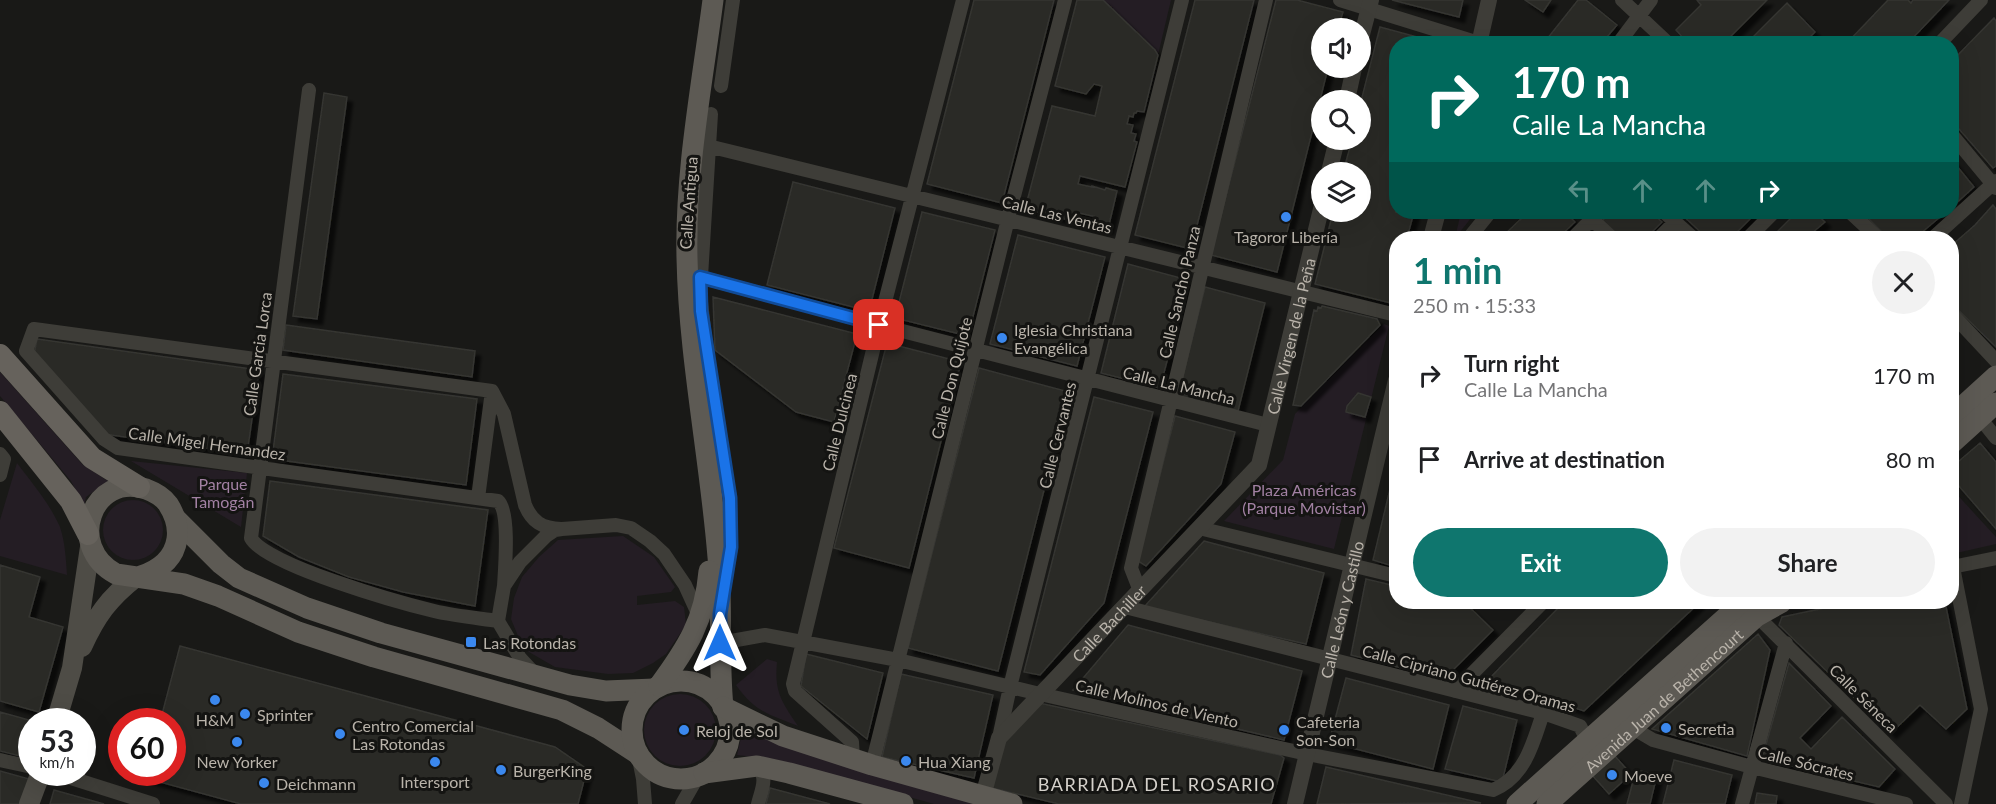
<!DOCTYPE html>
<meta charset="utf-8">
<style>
:root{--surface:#fff;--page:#f2f2f2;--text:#202124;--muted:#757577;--accent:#0f766e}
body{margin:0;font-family:Lato,sans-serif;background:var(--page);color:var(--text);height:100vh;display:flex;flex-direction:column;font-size:22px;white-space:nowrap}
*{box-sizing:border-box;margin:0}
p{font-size:20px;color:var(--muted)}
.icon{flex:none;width:33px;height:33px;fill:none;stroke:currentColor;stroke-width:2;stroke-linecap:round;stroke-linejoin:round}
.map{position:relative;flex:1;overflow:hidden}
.details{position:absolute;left:1389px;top:231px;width:570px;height:378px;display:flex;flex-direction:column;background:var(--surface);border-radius:24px;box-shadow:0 6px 24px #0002}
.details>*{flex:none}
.top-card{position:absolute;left:1389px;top:36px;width:570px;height:183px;border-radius:24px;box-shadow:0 6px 24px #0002;background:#00695c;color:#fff;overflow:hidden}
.fabs{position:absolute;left:1311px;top:18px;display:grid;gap:12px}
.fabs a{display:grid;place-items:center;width:60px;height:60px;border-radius:50%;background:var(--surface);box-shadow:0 6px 24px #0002;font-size:30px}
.speed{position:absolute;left:18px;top:708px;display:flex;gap:12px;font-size:30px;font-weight:700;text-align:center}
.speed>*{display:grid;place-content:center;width:78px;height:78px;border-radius:50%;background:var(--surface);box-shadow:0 6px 24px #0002;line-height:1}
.speed small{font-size:15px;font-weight:400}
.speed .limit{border:9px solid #d22;background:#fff;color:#111}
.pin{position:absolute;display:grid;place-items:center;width:51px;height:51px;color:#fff;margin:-26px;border-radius:12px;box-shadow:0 3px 9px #0006}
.me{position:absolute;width:66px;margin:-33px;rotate:0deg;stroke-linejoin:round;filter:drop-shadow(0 0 4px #0008)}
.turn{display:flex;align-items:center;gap:21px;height:126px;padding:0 24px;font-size:27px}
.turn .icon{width:78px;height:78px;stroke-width:2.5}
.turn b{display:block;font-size:42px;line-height:51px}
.lanes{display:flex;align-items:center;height:57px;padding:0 24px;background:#0003;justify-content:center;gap:30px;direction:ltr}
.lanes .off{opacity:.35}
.round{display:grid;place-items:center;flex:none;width:63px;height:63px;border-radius:32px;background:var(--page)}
.headline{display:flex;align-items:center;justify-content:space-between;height:102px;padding:0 24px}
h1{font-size:36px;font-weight:700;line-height:45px;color:var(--accent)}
.cta{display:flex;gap:12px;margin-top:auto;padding:12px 24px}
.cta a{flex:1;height:69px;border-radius:36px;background:var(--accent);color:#fff;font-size:24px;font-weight:700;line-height:69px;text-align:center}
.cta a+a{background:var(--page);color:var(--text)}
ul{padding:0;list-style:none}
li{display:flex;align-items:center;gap:18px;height:84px;padding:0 24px}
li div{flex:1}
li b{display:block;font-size:22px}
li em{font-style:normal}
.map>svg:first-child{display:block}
.green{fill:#241d24}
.building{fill:#2a2a27;stroke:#353531;stroke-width:1.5;filter:url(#shadow)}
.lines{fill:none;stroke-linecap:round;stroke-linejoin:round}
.minor{stroke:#3e3d38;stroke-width:14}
.tertiary{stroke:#3e3d38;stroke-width:16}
.secondary{stroke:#4e4c46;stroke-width:20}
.primary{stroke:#5d5a54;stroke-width:21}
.trunk{stroke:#66625c;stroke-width:22}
.route-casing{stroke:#114b97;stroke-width:15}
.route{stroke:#1a73e8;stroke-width:10}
.poi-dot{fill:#3b88ee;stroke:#141412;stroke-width:2}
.labels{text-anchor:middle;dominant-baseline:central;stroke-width:6;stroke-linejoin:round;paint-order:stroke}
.street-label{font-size:16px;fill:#b9b3aa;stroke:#141412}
.poi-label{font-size:16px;fill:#b9b3aa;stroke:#141412;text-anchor:start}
.park-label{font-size:16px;fill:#a281a3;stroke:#141412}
.neighbourhood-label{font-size:18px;letter-spacing:1.5px;fill:#d5d1cb;stroke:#141412}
</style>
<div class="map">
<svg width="1996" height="804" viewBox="0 0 1996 804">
<defs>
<filter id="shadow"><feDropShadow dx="5.5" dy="5.5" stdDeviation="1.5" flood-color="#0009"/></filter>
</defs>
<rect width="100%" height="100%" fill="#191917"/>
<!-- green -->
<path class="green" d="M1103,0H1171L1158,55L1155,50Z
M1461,212H1476L1455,238Z
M1384,324L1389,326L1334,549L1224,521L1283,460L1295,414Z
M0,372L83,465L108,481L86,497L84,506L71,481L0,396Z
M131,461L247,473L241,527Z
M17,463C32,483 50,504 60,527C65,542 66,559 67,575L0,556V520Z
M1952,489L1996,537V544L1952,554Z
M103 530a30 30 0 1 1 60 0a30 30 0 1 1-60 0Z
M623,536L654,557L675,587L671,592L637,596V605L675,601L684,607L686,625L666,654L653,663L633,673L608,674L555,667L529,652L518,636L511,619L514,598L522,577L539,557L558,540Z
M767,659L777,662C774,692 782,702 798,726C768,714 755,712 736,685Z
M644 730a36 36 0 1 1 72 0a36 36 0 1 1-72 0Z
M743,729L760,736L991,804H934L774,759L737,755Z"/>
<!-- building -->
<path class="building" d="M974,0H1054L1002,203L927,184Z
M1077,0H1103L1155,50L1158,55L1144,112L1137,111L1136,113H1134L1133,117L1129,116L1127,124L1133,125L1131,133L1136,134L1134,141L1137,142L1125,187L1080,176L1078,184L1092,187V186L1105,190L1106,188L1117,191L1108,229L1095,226L1097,217L1079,213L1077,222L1025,209L1052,106L1095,116L1102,86L1094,84L1086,94L1055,86Z
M1195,0H1254L1191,249L1135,235Z
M1276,0H1297L1343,12L1338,28H1322V68H1328L1277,272L1211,255Z
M1392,0H1463L1459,17Z
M1525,0H1551L1543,12Z
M1578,0H1586L1617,25L1601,44H1543Z
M1697,0H1767L1723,44H1689L1676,30L1701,5Z
M1888,0H1908L1911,3L1913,0H1949L1907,44H1846Z
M1787,3L1815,32L1803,44H1746Z
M1994,18L1996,21V166L1993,168L1952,121V61Z
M1380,27L1443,44H1396V212H1414L1407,238H1396V281L1391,303L1315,284L1333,212H1360V172H1343L1352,140H1360V105Z
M324,93L347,97L317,319L293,316Z
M1952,160L1974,187L1952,207Z
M793,182L895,208L869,311L767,285Z
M1993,205L1996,209V347L1952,304V245L1975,225Z
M922,212L995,230L968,336L895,318Z
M1528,212H1565L1575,222L1558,238H1501Z
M1611,212H1651L1662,222L1646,238H1620L1602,221Z
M1679,212H1757L1731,238H1707Z
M1797,212H1814L1825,222L1806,238H1771Z
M1862,212H1946L1915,238H1888Z
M1018,235L1105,257L1077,366L990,344Z
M1128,264L1188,280L1160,388L1101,373Z
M1205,287L1265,303L1238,411L1178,396Z
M713,297L857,334L834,422L796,412L715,350Z
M1322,306L1377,319L1380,325L1301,406L1293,405L1314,310L1317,311L1318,307L1321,308Z
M286,325L475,351L472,377L283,350Z
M37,339L259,370L247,454L104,434L34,354Z
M887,343L961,362L909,568L834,548Z
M979,368L1069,392L998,671L908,648Z
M283,374L477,399L466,485L272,459Z
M1358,393L1371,397L1365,417L1346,412L1347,406Z
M1094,397L1153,412L1104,603L1040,675L1024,672Z
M1175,416L1235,432L1221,484L1146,566L1138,561Z
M1980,443L1996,462V529L1952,478V467Z
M1396,464V567L1373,560Z
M270,481L488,510L475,606L403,592L349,577L299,557L263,536Z
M1204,541L1324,573L1306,644L1144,607Z
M0,565L40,577L29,617L63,627L39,712L0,701Z
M1366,579L1396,586V602H1464L1493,630L1444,679L1351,655Z
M1564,602H1700L1584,711L1487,681Z
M1853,602H1945L1967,709L1946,729L1920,705L1891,733L1779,625L1782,617Z
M1128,625L1302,671L1284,740L1073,690Z
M1758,634L1770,650L1747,756L1652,729Z
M180,646L555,747L587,769L578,804H241L145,778L146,772H172V722H160Z
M806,654L883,673L867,739L801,686Z
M1789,663L1831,706L1800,738L1811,749L1842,717L1895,769L1879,787L1762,759Z
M901,674L993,695L974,778L882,757Z
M1346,678L1449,705L1433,769L1329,742Z
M1039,703L1280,755L1284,758L1271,804H1059L988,787L1002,745Z
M1463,706L1517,720L1502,782L1445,769Z
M0,712L36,722H32V759L0,751Z
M1614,755L1631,774L1609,794L1592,775Z
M1674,760L1732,775L1725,804H1663Z
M1326,767L1481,803L1317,804Z
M1636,770L1657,775L1650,804H1627Z
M0,771L29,779L22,804H0Z
M770,788L830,804H766Z
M54,790L104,804H50Z
M1757,793L1777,796L1776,804H1755Z"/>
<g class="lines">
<!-- minor -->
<path class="minor" d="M1340,0L1482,44
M1622,0L1669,44
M1618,44L1651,0
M1939,44L1981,0
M721,86L733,0
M309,90L251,538C265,565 401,603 434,611C455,616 477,618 498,621
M711,114L700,293L709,373L730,498L731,547L726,576
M1952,135L1996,188
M708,146L1396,315
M1584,212L1612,238
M1664,212L1693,238
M1850,212L1878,238
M1469,238L1490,212
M1573,238L1599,212
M1659,238L1675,222
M1748,238L1774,212
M1933,238L1996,181
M700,277L879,325L1268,425
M1952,314L1996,361
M492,391L34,329L26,351L104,439L118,448L498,501C510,511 505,569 504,586
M492,391L504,414L525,505C532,522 542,528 561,529
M1980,418L1996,438
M0,454L4,459L0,475
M478,498L492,391
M1199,528L1396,576
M1952,567L1996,558
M1953,567L1981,709L1961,804
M1140,591L1131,568L1266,0
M1125,607L1543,713L1580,726L1587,740
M1757,616L1946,804
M720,643L765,635L898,660L1040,694L1307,754L1493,790C1525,777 1533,743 1543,713
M534,673L520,658L498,621L504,586L520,562L546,536L555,530L562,529L616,525L631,528L650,541L664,554L685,585L700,618
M1455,691L1543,602
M1631,727L1653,740L1752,767L1906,804
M999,738L1010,687L1182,0
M638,754L643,779L645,804
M853,759L852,742L795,691L793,684L879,325L963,0
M0,760L32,767
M872,765L1008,219L1065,0
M757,766C769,777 761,791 758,804
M52,772L153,804
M682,804L698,776
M1742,804L1786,643"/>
<!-- tertiary -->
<g class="tertiary">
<path d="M1360,42L1371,0"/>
<path d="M1479,44L1489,0"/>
<path d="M1347,100L1354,68"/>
<path d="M1329,172L1337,140"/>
<path d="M1431,238L1438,212"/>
<path id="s1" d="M983,796L999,738L1259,465L1322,205"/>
<path id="s2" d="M1295,804L1396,380"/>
</g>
<!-- secondary -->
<path class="secondary" d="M82,647C96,616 109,598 136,577
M56,722L72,668L90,547
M29,804L41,772"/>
<!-- primary -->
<g class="primary">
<path d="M713,0C702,85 685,172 687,258C689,358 710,457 718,557C723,607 718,657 723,707"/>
<path d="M1952,416L1996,376"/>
<path d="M1952,443L1996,403"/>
<path d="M176,519L221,564L239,578L307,608L381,633L570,685L606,691L654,689"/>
<path d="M141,576C159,570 174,559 177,539C179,526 175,515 168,504C163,497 154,492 146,489C92,471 65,547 116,574L184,584L218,596L298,632L374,657L562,710L598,728L638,754"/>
<circle cx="681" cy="730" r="49"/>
<path d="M659,686C687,648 705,620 709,571"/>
<path d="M723,707L783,736L872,765L1012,804"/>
<path d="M704,773L757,766L789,773L903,804"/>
<path d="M1517,804L1743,602"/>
<path id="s3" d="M1547,804L1757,616L1782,602"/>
</g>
<!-- trunk -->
<path class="trunk" d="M0,355L92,458L139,487
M0,412L71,501L88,534"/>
</g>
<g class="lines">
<defs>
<path id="route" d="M720,643V614L731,547L730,498L701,311L700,277L879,325"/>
</defs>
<!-- route casing -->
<use href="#route" class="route-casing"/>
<!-- route -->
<use href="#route" class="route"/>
</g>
<!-- markers -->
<g class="poi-dot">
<circle cx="1286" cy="217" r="6"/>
<circle cx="1002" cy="338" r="6"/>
<rect x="465" y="636" width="12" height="12" rx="3"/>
<circle cx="215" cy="700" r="6"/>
<circle cx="245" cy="714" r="6"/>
<circle cx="1666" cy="728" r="6"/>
<circle cx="684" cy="730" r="6"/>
<circle cx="1284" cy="730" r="6"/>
<circle cx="340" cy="734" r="6"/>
<circle cx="237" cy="742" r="6"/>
<circle cx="906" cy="761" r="6"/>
<circle cx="435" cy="762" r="6"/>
<circle cx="501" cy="770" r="6"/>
<circle cx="1612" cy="775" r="6"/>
<circle cx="264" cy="783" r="6"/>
</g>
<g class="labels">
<!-- street labels -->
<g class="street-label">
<text transform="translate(688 203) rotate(-86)">Calle Antigua</text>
<text transform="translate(1057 214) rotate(14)">Calle Las Ventas</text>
<text transform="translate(1179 292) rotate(-77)">Calle Sancho Panza</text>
<text stroke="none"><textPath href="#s1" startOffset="570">Calle Virgen de la Peña</textPath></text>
<text transform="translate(257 354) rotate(-82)">Calle Garcia Lorca</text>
<text transform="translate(951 378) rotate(-76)">Calle Don Quijote</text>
<text transform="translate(1179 385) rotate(14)">Calle La Mancha</text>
<text transform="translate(839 422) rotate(-76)">Calle Dulcinea</text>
<text transform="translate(1057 435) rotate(-76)">Calle Cervantes</text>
<text transform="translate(207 443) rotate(8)">Calle Migel Hernandez</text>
<text stroke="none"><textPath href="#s2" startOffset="200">Calle León y Castillo</textPath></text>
<text stroke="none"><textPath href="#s1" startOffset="219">Calle Bachiller</textPath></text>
<text transform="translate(1469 678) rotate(15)">Calle Cipriano Gutiérez Oramas</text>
<text transform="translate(1864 698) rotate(45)">Calle Séneca</text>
<text stroke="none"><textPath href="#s3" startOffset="156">Avenida Juan de Bethencourt</textPath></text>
<text transform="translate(1157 703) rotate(13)">Calle Molinos de Viento</text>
<text transform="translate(1806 763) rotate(14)">Calle Sócrates</text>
</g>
<!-- poi labels -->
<g class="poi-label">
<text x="1286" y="236" text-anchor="middle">Tagoror Libería</text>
<text x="1014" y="329">Iglesia Christiana<tspan x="1014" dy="18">Evangélica</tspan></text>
<text x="483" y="642">Las Rotondas</text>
<text x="257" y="714">Sprinter</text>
<text x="215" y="719" text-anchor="middle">H&amp;M</text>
<text x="1296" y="721">Cafeteria<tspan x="1296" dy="18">Son-Son</tspan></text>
<text x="352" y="725">Centro Comercial<tspan x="352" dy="18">Las Rotondas</tspan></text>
<text x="1678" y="728">Secretia</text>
<text x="696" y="730">Reloj de Sol</text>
<text x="237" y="761" text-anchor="middle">New Yorker</text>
<text x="918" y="761">Hua Xiang</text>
<text x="513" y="770">BurgerKing</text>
<text x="1624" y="775">Moeve</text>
<text x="435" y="781" text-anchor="middle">Intersport</text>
<text x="276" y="783">Deichmann</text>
</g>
<!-- park labels -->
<g class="park-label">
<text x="223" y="483">Parque<tspan x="223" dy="18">Tamogán</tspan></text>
<text x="1304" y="489">Plaza Américas<tspan x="1304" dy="18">(Parque Movistar)</tspan></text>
</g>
<!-- neighbourhood labels -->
<g class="neighbourhood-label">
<text x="1157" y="784">BARRIADA DEL ROSARIO</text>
</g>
</g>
</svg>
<div class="fabs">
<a><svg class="icon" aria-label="sound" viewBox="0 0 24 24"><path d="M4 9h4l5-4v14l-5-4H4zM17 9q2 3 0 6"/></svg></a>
<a><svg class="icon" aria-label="search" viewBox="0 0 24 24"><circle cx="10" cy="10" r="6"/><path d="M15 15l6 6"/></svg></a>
<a><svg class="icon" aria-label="layers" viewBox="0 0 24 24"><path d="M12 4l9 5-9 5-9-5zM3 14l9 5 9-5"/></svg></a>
</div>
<div class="speed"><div>53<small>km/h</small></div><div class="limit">60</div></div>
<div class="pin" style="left:879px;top:325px;background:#d93025"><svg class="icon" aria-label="arrive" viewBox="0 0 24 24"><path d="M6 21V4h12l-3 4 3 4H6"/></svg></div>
<svg class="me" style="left:720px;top:643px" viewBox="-20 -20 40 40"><path d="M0-17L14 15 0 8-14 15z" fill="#1a73e8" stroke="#fff" stroke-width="4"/></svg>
<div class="top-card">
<div class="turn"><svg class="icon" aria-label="right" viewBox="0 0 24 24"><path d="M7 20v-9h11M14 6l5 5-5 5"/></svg><div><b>170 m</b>Calle La Mancha</div></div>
<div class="lanes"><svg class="icon off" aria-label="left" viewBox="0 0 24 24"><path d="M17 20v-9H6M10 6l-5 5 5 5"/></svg><svg class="icon off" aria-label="ahead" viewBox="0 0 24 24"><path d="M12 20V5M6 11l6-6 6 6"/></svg><svg class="icon off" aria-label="ahead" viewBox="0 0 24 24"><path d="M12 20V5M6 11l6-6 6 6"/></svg><svg class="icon" aria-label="right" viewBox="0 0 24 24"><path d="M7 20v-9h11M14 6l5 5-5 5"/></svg></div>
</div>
<section class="details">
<div class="headline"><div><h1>1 min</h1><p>250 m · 15:33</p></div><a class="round"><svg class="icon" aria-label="close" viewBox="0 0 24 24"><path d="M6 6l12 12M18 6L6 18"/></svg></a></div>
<ul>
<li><svg class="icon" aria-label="right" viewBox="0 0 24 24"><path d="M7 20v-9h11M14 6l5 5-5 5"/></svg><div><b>Turn right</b><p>Calle La Mancha</p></div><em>170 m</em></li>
<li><svg class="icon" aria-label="arrive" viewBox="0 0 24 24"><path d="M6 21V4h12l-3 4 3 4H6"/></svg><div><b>Arrive at destination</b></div><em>80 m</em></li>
</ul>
<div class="cta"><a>Exit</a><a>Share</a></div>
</section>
</div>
